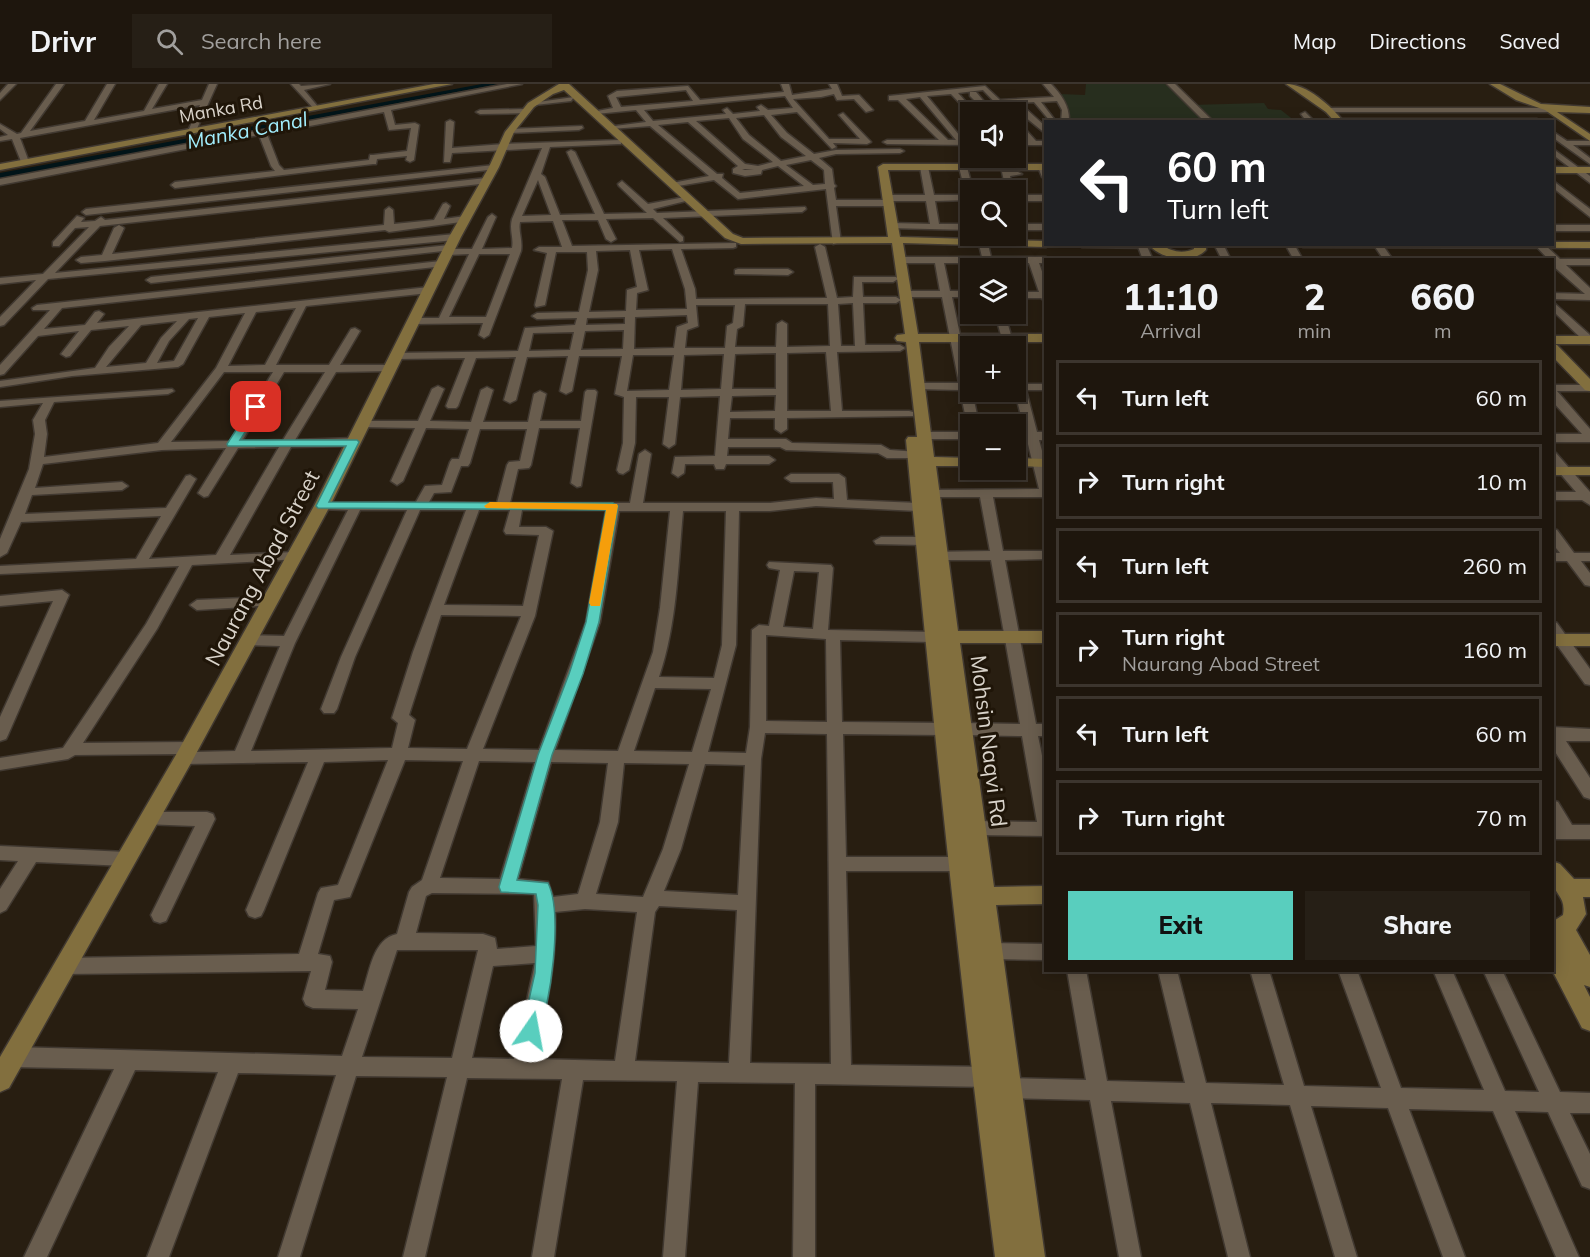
<!DOCTYPE html>
<meta charset="utf-8">
<style>
:root{--surface:#1e160d;--page:#261f16;--text:#f1f3f6;--muted:#a19f9d;--line:#3c352e;--accent:#59cebe}
body{margin:0;font-family:Mulish,sans-serif;background:var(--page);color:var(--text);height:100vh;display:flex;flex-direction:column;font-size:22px;white-space:nowrap}
*{box-sizing:border-box;margin:0}
p{font-size:20px;color:var(--muted)}
.icon{flex:none;width:33px;height:33px;fill:none;stroke:currentColor;stroke-width:2;stroke-linecap:round;stroke-linejoin:round}
.map{position:relative;flex:1;overflow:hidden}
.sheet{position:absolute;left:1044px;top:174px;width:510px;height:714px;display:flex;flex-direction:column;background:var(--surface);border-radius:0px;box-shadow:0 3px 15px #0003,0 0 0 2px var(--line)}
.sheet>*{flex:none}
.banner{position:absolute;left:1044px;top:36px;width:510px;height:126px;border-radius:0px;box-shadow:0 3px 15px #0003,0 0 0 2px var(--line);background:#202124;color:#fff;overflow:hidden}
.fabs{position:absolute;left:960px;top:18px;display:grid;gap:12px}
.fabs a{display:grid;place-items:center;width:66px;height:66px;border-radius:0px;background:var(--surface);box-shadow:0 3px 15px #0003,0 0 0 2px var(--line);font-size:30px}
.pin{position:absolute;display:grid;place-items:center;width:51px;height:51px;color:#fff;margin:-26px;border-radius:12px;box-shadow:0 3px 9px #0006}
.me{position:absolute;width:66px;margin:-33px;rotate:12deg;stroke-linejoin:round;filter:drop-shadow(0 0 4px #0008)}
.turn{display:flex;align-items:center;gap:21px;height:126px;padding:0 24px;font-size:27px}
.turn .icon{width:78px;height:78px;stroke-width:2.5}
.turn b{display:block;font-size:42px;line-height:51px}
.eta{display:flex;justify-content:space-evenly;align-items:center;height:102px;text-align:center}
.eta b{font-size:36px;font-weight:800;line-height:42px}
.button{display:flex;gap:12px;margin-top:auto;padding:12px 24px}
.button a{flex:1;height:69px;border-radius:0px;background:var(--accent);color:#111;font-size:24px;font-weight:800;line-height:69px;text-align:center}
.button a+a{background:var(--page);color:var(--text)}
ul{padding:0;list-style:none}
li{display:flex;align-items:center;gap:18px;height:75px;margin:0 12px 9px;padding:0 12px;border:3px solid var(--line);border-radius:0px}
li div{flex:1}
li b{display:block;font-size:22px}
li em{font-style:normal}
header{display:flex;align-items:center;gap:36px;box-sizing:border-box;height:84px;padding:0 30px;background:var(--surface);border-bottom:2px solid var(--line)}
header strong{font-size:28px}
nav{display:flex;gap:33px;margin-inline-start:auto;font-size:21px}
.search{width:420px;height:54px;background:var(--page);display:flex;align-items:center;gap:15px;box-sizing:border-box;padding:0 21px;border-radius:0px;color:var(--muted);font-size:22px}
.map>svg:first-child{display:block}
.green{fill:#272e1e}
.lines{fill:none;stroke-linecap:round;stroke-linejoin:round}
.canal{fill:#011418;fill-rule:evenodd}
.street-casing{stroke:#413931;stroke-width:3}
.secondary-casing{stroke:#413931;stroke-width:3}
.street{fill:#695d4e;fill-rule:evenodd}
.secondary{fill:#826f3e;fill-rule:evenodd}
.route{fill:#59cebe;stroke:#3a867c;stroke-width:1.5}
.slow{fill:#f59e0b}
.labels{text-anchor:middle;dominant-baseline:central;stroke-width:6;stroke-linejoin:round;paint-order:stroke}
.far-street-label{font-size:18px;fill:#d9d3ca;stroke:#1f1508}
.far-water-label{font-size:20px;font-style:italic;fill:#a2eefd;stroke:#1f1508}
.street-label{font-size:22px;fill:#d9d3ca;stroke:#1f1508}
</style>
<header>
<strong>Drivr</strong>
<div class="search"><svg class="icon" aria-label="search" viewBox="0 0 24 24"><circle cx="10" cy="10" r="6"/><path d="M15 15l6 6"/></svg>Search here</div>
<nav><a>Map</a><a>Directions</a><a>Saved</a></nav>
</header>
<div class="map">
<svg width="1590" height="1173" viewBox="0 0 1590 1173">
<rect width="100%" height="100%" fill="#281e11"/>
<!-- green -->
<path class="green" d="M1086,0H1165L1190,21L1264,19L1268,25L1281,26L1295,37H1068V26L1060,10L1085,11Z"/>
<g class="lines">
<!-- canal -->
<path class="canal" d="M482,0H498L0,95V89Z"/>
<defs>
<path id="street" d="M8,0H16L0,16V9Z
M56,0H64L30,47L85,37L107,0H115L94,36L144,27L159,0H167L152,25L202,16L209,0H217L195,49L188,47L200,21L20,54L29,78L22,80L12,55L0,57V53L8,51L0,45V40L17,50L21,49Z
M291,0H299L301,2L330,0L304,6L319,24L315,26Z
M507,0H522L391,26L395,41L415,39L419,41L414,76L410,78L406,76L407,72L377,75L376,80H373L175,104L171,101L175,98L275,87L271,82L259,51L0,101V95ZM384,28L389,46L411,44L407,67L373,71H370L369,76L284,86L279,81L267,50Z
M781,0H789L792,11L832,5L829,0H837L842,12L859,11L873,26L866,28L854,15L837,16L834,10L821,13L793,15L829,55H860L839,31L843,29L871,58L867,60L833,59L836,63L832,65L797,28L771,31L787,49L814,70L836,66L900,65L904,67L900,69L836,70L819,74L832,85L834,100L836,102L834,104L836,116H886L883,114L887,111H925L920,83L924,81L928,83L934,111H966L959,83L963,81L967,83L973,106H970V116L935,117L939,140H970V146L889,144L887,142L892,139L930,140L926,117H889L892,119L888,122H836L841,158L833,160L826,105L738,115L714,96L672,103V99L709,92L650,42L611,45L607,43L646,38L636,26L596,30L592,28L613,24L608,12L617,7L688,2L700,16L784,8ZM686,6L693,17L621,23L616,13ZM785,12L793,24L768,26L761,21L757,23L760,27L733,30L727,24L723,26L726,30L653,37L644,26ZM764,31L781,53L806,72L781,77L749,51L736,34ZM729,34L743,55L773,78L758,82L745,80L696,37ZM688,38L738,82L733,85V89L745,92L761,90L762,86L778,82L804,102L740,109L722,94L723,90H717L658,41ZM811,76L824,86L825,100L813,101L786,81ZM745,85L754,86H742Z
M1043,0H1051C1062,11 1070,23 1069,38H1061L1062,26L1057,17L1041,18L1054,35L1050,37L1034,18L1004,20L1012,28H1004L983,6L958,9L975,28L970,30L951,10L927,12L964,57H970V61L887,60L883,58L887,56H939L898,16H889V12L985,2L1000,16L1054,13ZM920,13L956,56H948L906,15Z
M1167,0H1175L1214,38L1203,36Z
M970,8H976L993,28H986L970,12Z
M574,13L571,17L535,21L531,19Z
M1019,24H1025L1046,43V50L1019,28Z
M1329,24H1549L1553,26L1549,28H1326V24Z
M526,25L530,27L529,29L480,30L476,28L480,26Z
M1305,28L1315,38H1307L1301,30Z
M1016,35L1036,57H1046V61H1016V57H1028L1016,41Z
M1339,35H1537L1541,37L1336,38Z
M450,36L454,38L452,64L504,60L621,56V60H618L550,63L541,90L545,93L560,131L595,130L567,68L571,66L575,68L604,130L647,129L619,102L618,100L622,97L648,120L690,112L694,115L653,125L657,129L805,123L806,125L802,128L663,134L683,153V157L680,158L653,134L606,135L616,155L611,158L606,155L598,136H562L572,162L736,159V163L733,164L681,165L695,205L696,215L827,214L815,163L820,160L825,163L837,214L853,213L854,193H896L898,195L893,198H862L863,213H896L901,216L896,219H863L865,261H900L905,264L900,267L837,268L842,327H909L913,328V332L787,334V345L781,349L775,345V334H730L728,355H786L792,359L881,361L890,366L919,368V374H887L878,369L786,366L780,363H728L727,372H769L775,376L769,380H726L724,385H716L714,380H685L684,389L678,393L672,389L675,373L715,372L720,312L680,313L675,360L669,364L663,360L669,313H636L635,359L629,386L623,390L619,389L617,386L623,359L624,313L615,310L622,272H579L572,307L566,310L560,307L568,272L527,273L516,316L510,319L504,316L516,273L476,274L458,322L456,324H448L446,322L465,274L397,275L392,272L397,269L518,267L525,244L575,241L577,234L537,235L532,232L537,229L579,228L588,186L587,168H556L545,221L536,223L535,221L547,169L534,166L539,163H562L553,137L520,138C518,148 523,156 521,167L489,251L484,254L479,251L483,239L414,240L409,237L414,234H439L469,170L447,171L443,167L151,199L146,196L151,193L449,161L453,165H472L488,133L492,130L496,133L482,165L512,164C514,154 509,146 512,135L542,64L452,69L450,78H444L446,38ZM538,96L551,131L522,132ZM672,165L685,205L687,225L636,226L637,209L648,206L639,166ZM630,166L637,203L627,206L626,227L589,228L598,186L596,167ZM479,170H510L486,233H449ZM853,219L855,262H841L838,220ZM745,220H828L830,262L787,263V240L782,237L777,240L776,263H735L737,245L743,242ZM696,221H735L733,239L727,242L725,264H685L687,246L698,242ZM687,231L688,239L677,243L674,264L634,265L635,233ZM625,233V240L586,241L587,234ZM624,246L623,265L581,266L585,247ZM574,248L570,266L529,267L533,249ZM826,268L831,327H787V269ZM776,269V305H732L735,270ZM724,270L721,305L681,306L684,271ZM633,271H674L669,306L627,307ZM776,311L775,327L730,328L732,312Z
M582,42L583,44L579,46L510,49L506,47L510,45Z
M1552,47L1567,57H1590V61H1573L1590,74V80L1552,53Z
M1552,64L1590,92V99L1552,70Z
M990,74H998L1000,85H994Z
M494,81L498,83L497,85L86,131L82,128L86,125Z
M1042,81L1046,82V95L1042,93L1038,83Z
M1002,88H1018L1022,90L1010,92L1014,106H1006Z
M486,94L489,95V99L100,142L55,189L455,150L460,153L455,156L48,195L4,241L0,242V233L36,196L0,200V194L43,190L89,143L75,144L59,162H53V158L77,132L84,134L81,138L95,137L101,133L105,136Z
M1552,96L1590,125V133L1552,103Z
M1016,111H1046V117H1016Z
M446,119L450,122L444,135L465,132L469,135L468,137L389,148L385,146L105,177L81,179L76,176L81,173L102,171L114,144L119,141L124,144L112,170L384,141L385,126L389,123L393,126L394,140L434,136L443,120Z
M1016,122L1020,125L1025,140H1046V146H1016Z
M1552,141H1590V147H1552Z
M977,152H986L991,173H1046L1050,176H1046V179H1039L1046,199V218L1041,214H1016V208H1039L1029,179H992L993,184H985L983,179H944L950,207H970V213H952L979,340H970V343L967,340L960,306L918,305L912,302L918,299H959L942,213H906L901,210L906,207H940L935,179H901L896,176L901,173H982Z
M1137,160H1146L1153,176H1143Z
M1214,160H1223L1231,176H1222Z
M1285,160H1294L1303,176H1294Z
M1373,160H1382L1393,176H1384Z
M1534,160H1544L1560,175H1590V181H1566L1590,204V216L1552,215V209L1585,210L1552,181V176H1549Z
M441,177L446,180L444,182L62,224L44,245L85,241L95,228L99,227L104,230L97,239L429,203L434,206L429,209L306,222L276,281H329L351,245L355,244L360,247L340,281H391L396,284L391,287L336,288L295,356L354,354L360,358L354,362L291,363L230,471L294,468L301,472L299,475L192,481L157,545L83,659L189,658L195,660L197,664L195,668L235,667L280,562L248,561L241,556L248,551L284,552L348,426L317,425L316,422L317,419L416,418L425,402L442,401L450,378L452,375H459L469,345L426,344L403,397L397,401L391,397L415,344L363,343L357,339L359,337H418L432,305L438,302L444,305L430,337L471,338L481,306L487,303L493,306L483,338H528L534,310L540,307L546,310L540,337H581L585,308L587,306H595L597,308L581,402L577,403L571,399L580,344H539L531,381L529,384L518,385L510,419H630L639,370L645,366L651,370L643,419H770L816,414L834,415L833,398H791L785,394L791,390H839L845,394L847,416L918,419L924,423L918,427L816,422L770,427H739L736,561L708,668L746,669L750,643L752,546L759,541L769,542L780,486L769,484L767,481L769,478L831,481L833,484L828,546L933,548L940,553L933,558L840,556L842,638L943,639L949,641L951,645L949,649L943,651L843,650L846,773H959L965,775L968,780L965,785L959,787H846L851,981L993,983L1000,986L1003,994L1086,996L1067,886H1086L1107,997L1185,999L1158,886H1177L1206,999L1284,1001L1250,886H1269L1304,1002L1381,1004L1338,886H1357L1401,1004L1484,1006L1433,886H1452L1505,1007L1539,1008L1483,886H1502L1560,1008L1590,1009V1029H1570L1590,1070V1105L1582,1102L1548,1028L1515,1027L1579,1173H1556L1493,1027L1409,1025L1465,1173H1443L1388,1024L1311,1022L1357,1173H1335L1290,1021L1211,1019L1250,1173H1228L1190,1019L1111,1017L1141,1173H1119L1090,1016L1002,1014L995,1011L992,1003L815,1000V1173H793L795,999L698,998L685,1173H663L677,997L583,996L554,1173H532L562,995L467,994L425,1173H403L447,993L356,992L300,1173H278L336,991L238,989L169,1173H147L218,988L135,986L47,1173H24L114,985L13,983L6,980L3,973L6,966L13,963L342,972L358,925L313,924L306,921L303,915L311,887L65,890L58,888L56,882L58,876L65,874L299,870L318,809L321,804L338,801L388,676L324,678L264,826L261,832L255,834L249,832L246,826L308,678L184,680L178,678L176,674L178,670L75,671L68,675L0,686V674L63,664L146,540L179,482L0,490V482L136,475L161,432L21,438L7,469L0,473V455L29,385L35,350L33,336L43,319L0,323V317L172,305L174,307L168,310L54,318L45,336L47,350L44,373L158,359L216,284L245,229L209,233L183,280L178,283L72,292L0,303V297L95,284L109,263L129,242L91,246L70,272L66,273L61,270L79,247L38,252L4,290L0,291V281L50,226H33L32,224L37,221ZM296,224L265,281L228,282L256,228ZM198,234L174,277L157,279L169,257L189,235ZM177,237L161,254L146,279L106,283L141,241ZM224,288H273L230,357L171,358ZM284,288H325L283,356L242,357ZM480,345H527L520,377L509,378L507,381L497,419L429,418L434,409L451,408L461,382H468L470,379ZM279,363L216,471L149,475L196,395L190,391L186,392L166,424L25,430L32,411L122,406L128,402L122,398L35,404L43,380L162,366L226,364L198,409L204,413L208,412L238,364ZM360,426H407L341,573L321,625L324,629H334L337,625L355,573L420,426H466L413,568L392,634L398,639L392,664L251,667L295,559ZM479,426H510L504,447L506,450L539,451L523,522L444,521ZM522,426H606L586,538L539,666L483,665L535,532L553,447L546,443H519ZM619,427H670L660,524L653,568L618,667L555,666L600,538ZM683,427H726L722,561L714,594L659,593C677,540 678,482 683,427ZM794,487L819,488L813,545L783,543ZM441,531L521,532L467,665L408,664L415,636L409,631ZM766,551L826,555L827,638L766,637ZM655,604L711,605L692,668L634,667ZM765,649L827,650L831,980L750,979L761,675ZM405,676L463,677L422,796L412,803L409,808L397,850C373,855 370,886 363,907L325,906L332,878L330,872L318,870L334,816L350,813ZM479,677L535,678L500,795L440,794ZM551,678L608,679L600,738L578,810L553,813L548,798L518,795ZM624,679L689,680L663,765L643,813L596,810L618,738ZM705,680L745,681L738,811L664,807L681,765ZM432,809L534,810L536,862L497,865L495,854L483,850L416,849L426,812ZM659,822L737,826L729,979L635,977L655,828ZM585,825L637,828L615,977L534,975C546,926 557,878 555,828ZM397,866H478L452,974L362,973ZM535,879L514,975L472,974L493,882Z
M738,185H788L793,188L788,191L735,190V186Z
M1552,217L1590,251V260L1586,259L1552,226Z
M995,230H1005L1014,262H1004Z
M1016,286L1022,289L1024,300H1046V306H1026L1037,348H1046V356H1039L1046,381V413H993L1003,467H1046V475L1005,476L1036,640H1046V652H1038L1046,691V752L976,751L970,749L967,744L970,739L976,737L1037,738L1022,652L964,651L958,649L956,645L958,641L964,639L1020,640L991,476H927L920,472L927,468L990,467L980,413H932L926,409L928,406L1039,405L1027,356L1016,355V349L1025,348L1015,308Z
M1552,301H1590V307H1557L1590,345V358H1552V350H1582L1552,317Z
M925,348H970V355H921V349Z
M1552,368L1556,369L1590,408V421L1582,416H1552V408H1576L1552,380Z
M1552,445L1557,446L1574,469H1590V477H1581L1590,489V502L1585,501L1567,477H1552V469H1560L1552,459Z
M881,453H923L930,457L923,461L876,460L874,457Z
M62,506L69,511L8,651L6,655L0,657V633L53,517L0,522V512Z
M269,513L274,515L276,518L274,521L197,526L190,521L197,516Z
M1552,537L1557,539L1590,585V601L1585,600L1552,554Z
M1552,643L1590,645V657H1566L1590,694V715L1584,713L1552,663Z
M1552,716L1558,718L1572,741H1590V755H1552Z
M149,728H207L213,730L215,735L166,837L160,839L154,837L151,831L195,742L143,740L141,735L143,730Z
M0,762L126,768L132,770L135,775L132,780L126,782L36,778L6,826L0,829V805L18,777L0,776Z
M992,859L1046,860V876L992,875L985,873L983,867L985,861Z"/>
<path id="secondary" d="M434,0H452L0,86V80Z
M559,0H569L733,150L743,154L888,153L878,83L883,80H1046V86H888L900,153L1046,157V160H1051L1046,163L903,159L918,250H1046V258H919L934,373L970,374V382H936L958,547H1046V559H960L994,803L1046,802V820L996,821L1045,1173H995C960,901 932,629 906,356L908,353H917L906,258L897,257L895,254L897,251L905,250L892,159L741,160L725,154L564,6L553,10L534,23L514,48L499,83L461,153L330,422L191,679L9,1004L0,1008V973L177,669L314,422L449,153L489,83L505,48L528,19Z
M1286,0C1307,0 1331,22 1344,38H1335L1326,28Z
M1490,0H1500L1541,20L1590,23V29L1557,28L1590,50V57L1545,26L1516,16Z
M1552,83H1590V89H1552Z
M1552,158H1590V164L1303,163L1298,160H1552Z
M1077,160H1161C1171,168 1183,170 1194,165V160H1206V166C1192,180 1166,176 1152,164L1082,163Z
M1552,252H1590V260H1552Z
M1552,260L1557,261L1590,295V307L1585,306L1552,272Z
M1016,374L1046,375V383L1016,382Z
M1552,383H1590V391H1552Z
M1552,550H1590V562H1552Z
M1552,777L1560,780L1574,795H1590V813H1583L1586,830L1576,846L1590,871V903L1584,901L1590,913V947L1582,944L1552,886V838L1563,831C1566,813 1556,812 1552,798C1551,792 1552,784 1552,777Z"/>
</defs>
<!-- street casing -->
<use href="#street" class="street-casing"/>
<!-- secondary casing -->
<use href="#secondary" class="secondary-casing"/>
<!-- street -->
<use href="#street" class="street"/>
<!-- secondary -->
<use href="#secondary" class="secondary"/>
</g>
<!-- route -->
<path class="route" d="M256,320L261,323L240,356H357L359,358L329,418L613,419L618,422L599,538L583,590L552,671L517,796L548,799C563,829 551,922 537,953L531,955L525,953L522,947L535,889L538,821L536,810L501,808L499,803L538,671L569,590L586,538L606,426L318,424L316,422L346,362H228L227,360L251,323Z"/>
<!-- slow -->
<path class="slow" d="M490,418L617,420L618,422L600,522H591L589,519L606,426L486,424L484,422Z"/>
<g class="labels">
<!-- far-street labels -->
<g class="far-street-label">
<text transform="translate(221 25) rotate(-10)">Manka Rd</text>
</g>
<!-- far-water labels -->
<g class="far-water-label">
<text transform="translate(247 46) rotate(-11)">Manka Canal</text>
</g>
<!-- street labels -->
<g class="street-label">
<text transform="translate(262 484) rotate(-62)">Naurang Abad Street</text>
<text transform="translate(989 657) rotate(83)">Mohsin Naqvi Rd</text>
</g>
</g>
</svg>
<div class="fabs">
<a><svg class="icon" aria-label="sound" viewBox="0 0 24 24"><path d="M4 9h4l5-4v14l-5-4H4zM17 9q2 3 0 6"/></svg></a>
<a><svg class="icon" aria-label="search" viewBox="0 0 24 24"><circle cx="10" cy="10" r="6"/><path d="M15 15l6 6"/></svg></a>
<a><svg class="icon" aria-label="layers" viewBox="0 0 24 24"><path d="M12 4l9 5-9 5-9-5zM3 14l9 5 9-5"/></svg></a>
<a>+</a>
<a>−</a>
</div>
<div class="pin" style="left:256px;top:323px;background:#d93025"><svg class="icon" aria-label="arrive" viewBox="0 0 24 24"><path d="M6 21V4h12l-3 4 3 4H6"/></svg></div>
<svg class="me" style="left:531px;top:947px" viewBox="-20 -20 40 40"><circle r="19" fill="#fff"/><path d="M0-13L10 11 0 6-10 11z" fill="#59cebe"/></svg>
<div class="banner">
<div class="turn"><svg class="icon" aria-label="left" viewBox="0 0 24 24"><path d="M17 20v-9H6M10 6l-5 5 5 5"/></svg><div><b>60 m</b>Turn left</div></div>
</div>
<section class="sheet">
<div class="eta">
<div><b>11:10</b><p>Arrival</p></div>
<div><b>2</b><p>min</p></div>
<div><b>660</b><p>m</p></div>
</div>
<ul>
<li><svg class="icon" aria-label="left" viewBox="0 0 24 24"><path d="M17 20v-9H6M10 6l-5 5 5 5"/></svg><div><b>Turn left</b></div><em>60 m</em></li>
<li><svg class="icon" aria-label="right" viewBox="0 0 24 24"><path d="M7 20v-9h11M14 6l5 5-5 5"/></svg><div><b>Turn right</b></div><em>10 m</em></li>
<li><svg class="icon" aria-label="left" viewBox="0 0 24 24"><path d="M17 20v-9H6M10 6l-5 5 5 5"/></svg><div><b>Turn left</b></div><em>260 m</em></li>
<li><svg class="icon" aria-label="right" viewBox="0 0 24 24"><path d="M7 20v-9h11M14 6l5 5-5 5"/></svg><div><b>Turn right</b><p>Naurang Abad Street</p></div><em>160 m</em></li>
<li><svg class="icon" aria-label="left" viewBox="0 0 24 24"><path d="M17 20v-9H6M10 6l-5 5 5 5"/></svg><div><b>Turn left</b></div><em>60 m</em></li>
<li><svg class="icon" aria-label="right" viewBox="0 0 24 24"><path d="M7 20v-9h11M14 6l5 5-5 5"/></svg><div><b>Turn right</b></div><em>70 m</em></li>
</ul>
<div class="button"><a>Exit</a><a>Share</a></div>
</section>
</div>
